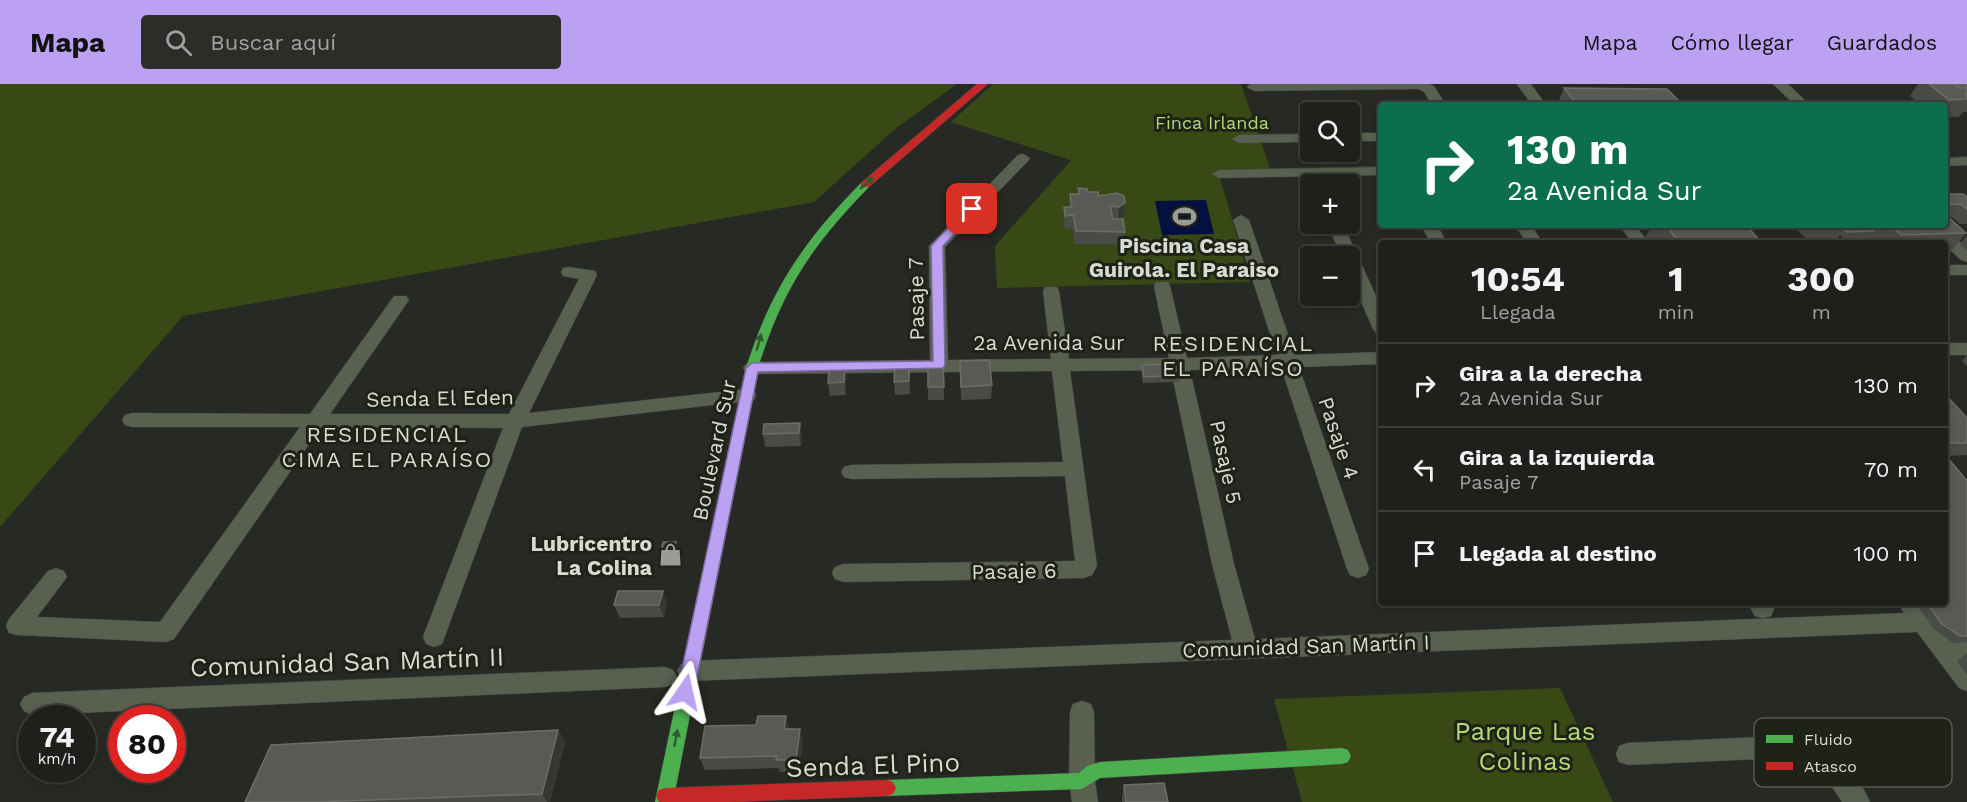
<!DOCTYPE html>
<html lang="es">
<meta charset="utf-8">
<style>
:root{--surface:#1d201b;--page:#2a2d28;--text:#f1f3f6;--muted:#a0a3a3;--line:#3b3e3a;--accent:#bca0f2}
body{margin:0;font-family:"Work Sans",sans-serif;background:var(--page);color:var(--text);height:100vh;display:flex;flex-direction:column;font-size:22px;white-space:nowrap}
*{box-sizing:border-box;margin:0}
p{font-size:20px;color:var(--muted)}
.icon{flex:none;width:33px;height:33px;fill:none;stroke:currentColor;stroke-width:2;stroke-linecap:round;stroke-linejoin:round}
.map{position:relative;flex:1;overflow:hidden}
.side{position:absolute;left:1378px;top:156px;width:570px;height:366px;display:flex;flex-direction:column;background:var(--surface);border-radius:6px;box-shadow:0 3px 9px #0003,0 0 0 2px var(--line)}
.side>*{flex:none}
.banner{position:absolute;left:1378px;top:18px;width:570px;height:126px;border-radius:6px;box-shadow:0 3px 9px #0003,0 0 0 2px var(--line);background:#0b6e4f;color:#fff;overflow:hidden}
.fabs{position:absolute;left:1300px;top:18px;display:grid;gap:12px}
.fabs a{display:grid;place-items:center;width:60px;height:60px;border-radius:6px;background:var(--surface);box-shadow:0 3px 9px #0003,0 0 0 2px var(--line);font-size:30px}
.speed{position:absolute;left:18px;top:621px;display:flex;gap:12px;font-size:30px;font-weight:700;text-align:center}
.speed>*{display:grid;place-content:center;width:78px;height:78px;border-radius:50%;background:var(--surface);box-shadow:0 3px 9px #0003,0 0 0 2px var(--line);line-height:1}
.speed small{font-size:15px;font-weight:400}
.speed .limit{border:9px solid #d22;background:#fff;color:#111}
.pin{position:absolute;display:grid;place-items:center;width:51px;height:51px;color:#fff;margin:-26px;border-radius:12px;box-shadow:0 3px 9px #0006}
.me{position:absolute;width:66px;margin:-33px;rotate:11deg;stroke-linejoin:round;filter:drop-shadow(0 0 4px #0008)}
.turn{display:flex;align-items:center;gap:21px;height:126px;padding:0 30px;font-size:27px}
.turn .icon{width:78px;height:78px;stroke-width:2.5}
.turn b{display:block;font-size:42px;line-height:51px}
.eta{display:flex;justify-content:space-evenly;align-items:center;height:102px;text-align:center}
.eta b{font-size:36px;font-weight:700;line-height:42px}
ul{padding:0;list-style:none}
li{display:flex;align-items:center;gap:18px;height:84px;padding:0 30px;border-top:2px solid var(--line)}
li div{flex:1}
li b{display:block;font-size:22px}
li em{font-style:normal}
header{display:flex;align-items:center;gap:36px;box-sizing:border-box;height:84px;padding:0 30px;background:var(--accent);color:#111}
header strong{font-size:28px}
nav{display:flex;gap:33px;margin-inline-start:auto;font-size:21px}
.search{width:420px;height:54px;background:var(--page);display:flex;align-items:center;gap:15px;box-sizing:border-box;padding:0 21px;border-radius:6px;color:var(--muted);font-size:22px}
.map>svg:first-child{display:block}
.green{fill:#384915}
.water{fill:#04103f}
.lines{fill:none;stroke-linecap:round;stroke-linejoin:round}
.street-casing{stroke:#434541;stroke-width:1}
.fast-casing{stroke:#434541;stroke-width:1}
.jam-casing{stroke:#434541;stroke-width:1}
.street{fill:#596050;fill-rule:evenodd}
.fast{fill:#4caf50;fill-rule:evenodd}
.jam{fill:#c62828;fill-rule:evenodd}
.wall{fill:#494b46}
.shaded-wall{fill:#353732}
.building{fill:#585a55;stroke:#6c6e69;stroke-width:1.5}
.oneway{fill:#315b2e}
.route{fill:#bca0f2;stroke:#7a689d;stroke-width:1.5}
.labels{text-anchor:middle;dominant-baseline:central;stroke-width:6;stroke-linejoin:round;paint-order:stroke}
.far-park-label{font-size:18px;fill:#b4d876;stroke:#1f2317}
.poi-label{font-size:21px;font-weight:bold;fill:#d7dbd3;stroke:#1f2317}
.street-label{font-size:21px;fill:#d7dbd3;stroke:#1f2317}
.neighbourhood-label{font-size:22px;letter-spacing:1.5px;fill:#d7dbd3;stroke:#1f2317}
.near-street-label{font-size:26px;fill:#d7dbd3;stroke:#1f2317}
.near-park-label{font-size:26px;fill:#b4d876;stroke:#1f2317}
.key{fill:#1f2317;stroke:#565a4f;stroke-width:1.5}
.key-label{font-size:16px;fill:#d7dbd3}
</style>
<header>
<strong>Mapa</strong>
<div class="search"><svg class="icon" aria-label="search" viewBox="0 0 24 24"><circle cx="10" cy="10" r="6"/><path d="M15 15l6 6"/></svg>Buscar aquí</div>
<nav><a>Mapa</a><a>Cómo llegar</a><a>Guardados</a></nav>
</header>
<div class="map">
<svg width="1967" height="718" viewBox="0 0 1967 718">
<rect width="100%" height="100%" fill="#272a24"/>
<!-- green -->
<path class="green" d="M0,0H957L895,45L814,118L183,232L0,443Z
M993,0H1241L1271,87H1218L1250,198L997,204L995,162L1074,73L1070,76L951,38Z
M1560,604L1613,718H1302L1274,615Z"/>
<!-- water -->
<path class="water" d="M1206,116L1214,150L1162,151L1155,117Z"/>
<g class="lines">
<defs>
<path id="street" d="M1250,0H1429L1434,2L1446,21H1432L1424,8L1419,5L1254,7L1247,3Z
M1517,0H1531L1546,21H1532Z
M1773,0H1788L1810,21H1795Z
M1350,49H1382V57H1350Z
M1311,50V58L1239,59L1232,55L1239,51Z
M1023,70L1030,74L1028,77L945,163L948,276L1051,275L1043,207L1045,203H1057L1059,207L1069,275L1169,274L1154,202L1156,198H1168L1170,202L1187,274L1277,271L1233,136L1241,131L1249,136L1295,271L1382,268V280L1299,283L1369,485L1366,491L1358,494L1350,491L1347,485L1281,283L1190,286L1234,480L1255,555L1904,529L1898,519H1922L1948,554H1967V574H1963L1967,579V607L1959,604L1917,548L689,597L681,594L677,587L681,580L689,577L1232,556L1212,480L1171,286L1070,287L1097,482L1092,491L1084,494L843,498L835,495L832,489L835,483L843,480L1075,477L1065,392L851,395L844,393L841,388L844,383L851,381L1063,378L1052,287L752,290L746,288L743,284L746,280L752,278L930,276L929,162L1018,71Z
M1967,73V81L1946,82V74Z
M1382,83V91L1219,94L1212,90L1219,86Z
M1327,140H1343L1382,225V251L1376,249L1373,245L1350,192V172H1342Z
M1421,141H1437L1447,159H1431Z
M1515,141H1531L1543,159H1527Z
M1619,141H1635L1649,159H1633Z
M1924,141H1941L1967,164V178L1961,176Z
M1946,181H1967V191H1946Z
M569,183L595,187L597,191L529,329L747,305L754,306L756,311L754,316L747,317L522,343L442,560L434,563L426,560L423,553L503,344L321,343L174,555L166,558L17,551L9,549L6,542L9,535L48,487L56,484L64,487L67,493L37,533L160,538L300,343H132L125,341L122,336L125,331L132,329L310,330L394,212H406L409,216L330,330H509L579,195L563,192L561,188L563,184Z
M1946,259H1967V271H1946Z
M1748,519H1771L1774,525L1771,532L1763,534L1755,532Z
M665,583L673,586L677,593L673,600L665,603L32,631L24,627L20,620L24,613L32,609Z
M1082,617L1091,620L1094,628L1095,697L1098,718H1072L1069,697L1070,628L1073,620Z
M1807,651C1836,662 1858,691 1870,718H1842L1823,689L1803,673L1628,681L1619,678L1616,670L1619,662L1628,659Z"/>
<path id="fast" d="M865,98L869,99V103C812,161 782,206 758,284L673,718H655L746,284C771,205 803,158 861,99Z
M1342,664L1348,666L1351,672L1348,678L1342,680L1100,694L1082,705L887,712L881,710L878,704L881,698L887,696L1079,689L1087,682L1100,678Z"/>
<path id="jam" d="M977,0H988L869,103H861V99Z
M887,696L893,698L896,704L893,710L887,712L729,718H659L656,712L659,706L665,704Z"/>
</defs>
<!-- street casing -->
<use href="#street" class="street-casing"/>
<!-- fast casing -->
<use href="#fast" class="fast-casing"/>
<!-- jam casing -->
<use href="#jam" class="jam-casing"/>
<!-- street -->
<use href="#street" class="street"/>
<!-- fast -->
<use href="#fast" class="fast"/>
<!-- jam -->
<use href="#jam" class="jam"/>
</g>
<!-- wall -->
<path class="wall" d="M1918,0H1967V28H1963L1959,33H1946V21H1921L1910,12Z
M1564,4L1683,21H1557Z
M1078,104L1099,112L1117,109L1124,132L1119,135L1125,148L1123,161L1075,160L1072,144L1065,145L1064,136V123H1069L1070,110H1078Z
M1946,110L1967,113V140H1960L1952,133H1948L1966,149L1947,173H1946V159H1867L1865,158L1868,154H1843L1840,151L1838,154L1807,156L1793,141H1946Z
M1652,141H1746L1762,159H1648L1645,154Z
M1967,151V167L1960,160Z
M1967,271V282L1962,277Z
M960,277L992,301L991,315L961,316Z
M943,278L944,316H928V303Z
M1142,281L1180,291L1179,298L1143,299L1141,288Z
M909,282L910,310L895,311L894,298Z
M845,284L846,297V311L830,312L828,299Z
M1946,311L1967,334V371L1946,372Z
M800,339L802,352L801,362L765,363L763,350Z
M1967,397V558L1953,559L1934,545L1915,519H1946Z
M678,464L676,478H662L660,471Z
M663,507L667,520L664,533L620,534L614,521Z
M1967,569V591L1957,577Z
M786,632L789,645L803,657L799,688H780L778,684L705,686L700,674L756,641Z
M558,646L565,658L550,718H245Z
M1124,701L1168,718H1122V713Z"/>
<!-- shaded-wall -->
<path class="shaded-wall" d="M1125,119L1124,132L1118,136L1119,123Z
M845,284L846,297V311L844,298Z
M800,339L802,352L801,362L799,349Z
M676,458L678,464L676,478L673,471Z
M663,507L667,520L664,533L659,521Z
M786,632L789,644L787,657L784,645Z
M800,645L803,657L799,688L796,676Z
M558,646L565,658L550,718H547L542,710Z"/>
<!-- building -->
<path class="building" d="M1929,0H1955L1959,4H1967V10H1966L1967,15L1949,16Z
M1955,0H1967V4H1959Z
M1564,4L1667,5L1683,21H1578Z
M1078,104L1087,105L1088,108H1098L1099,112L1117,109L1124,112L1125,119L1119,123L1110,122L1113,135H1123L1125,148L1076,147L1073,131L1065,132L1064,123H1072L1070,110H1080Z
M1946,110H1963L1967,113V125L1961,120L1946,121Z
M1946,131L1966,149L1901,151L1890,141H1946Z
M1666,141H1746L1762,159H1679Z
M1846,141H1877L1873,147L1847,148L1844,145Z
M989,276L992,301L961,303L960,277Z
M928,278H943L944,303H928Z
M1177,280L1180,291L1144,293L1142,281Z
M895,282H909V297L894,298Z
M829,284H845L844,298L828,299Z
M1946,311L1967,334V359H1946Z
M800,339L799,349L763,350L764,340Z
M1946,372L1967,397V552H1960L1941,539L1927,519H1946Z
M663,458H676L673,471H660Z
M618,507H663L659,521H614Z
M758,632H786L784,645H800L796,676H776L777,672L700,674L705,642L756,641Z
M558,646L542,710L314,718H245L271,661Z
M1164,699L1168,718H1126L1124,701Z"/>
<!-- one-way arrows -->
<defs><path id="oneway-solid" d="M-6-.8H1V-3.2L6.5 0L1 3.2V.8H-6Z" transform="scale(1.5)"/></defs>
<g class="oneway">
<use href="#oneway-solid" transform="translate(867 99) rotate(-40)"/>
<use href="#oneway-solid" transform="translate(759 258) rotate(-74)"/>
<use href="#oneway-solid" transform="translate(676 654) rotate(-79)"/>
</g>
<!-- route -->
<path class="route" d="M972,122L978,125L976,127L943,162L945,281L943,284L758,288L694,608L691,613L685,615L679,613L677,608L746,284L752,279L933,277L931,162L968,123Z"/>
<!-- icons -->
<defs>
<symbol id="stadium-bare" viewBox="-9 -9 18 18"><path d="M0-5a6.5 5 0 1 0 0 10a6.5 5 0 1 0 0-10ZM-3.5-1.8h7v3.6h-7Z" fill="#999d96" stroke="#1f2317" stroke-width="2.5" paint-order="stroke"/></symbol>
<symbol id="shop-bare" viewBox="-9 -9 18 18"><path d="M-5-2.5h2.3a2.7 3.5 0 0 1 5.4 0H5L5.5 6h-11ZM-1.5-2.5h3a1.5 2.3 0 0 0-3 0Z" fill="#999d96" stroke="#1f2317" stroke-width="2.5" paint-order="stroke"/></symbol>
</defs>
<g fill-rule="evenodd">
<use href="#stadium-bare" x="1168" y="116" width="33" height="33"/>
<use href="#shop-bare" x="654" y="454" width="33" height="33"/>
</g>
<g class="labels">
<!-- far-park labels -->
<g class="far-park-label">
<text x="1212" y="38">Finca Irlanda</text>
</g>
<!-- poi labels -->
<g class="poi-label">
<text x="1184" y="161">Piscina Casa<tspan x="1184" dy="24">Guirola. El Paraiso</tspan></text>
<text x="652" y="459" text-anchor="end">Lubricentro<tspan x="652" dy="24">La Colina</tspan></text>
</g>
<!-- street labels -->
<g class="street-label">
<text transform="translate(916 215) rotate(-91)">Pasaje 7</text>
<text x="1049" y="258">2a Avenida Sur</text>
<text transform="translate(440 314) rotate(-1)">Senda El Eden</text>
<text transform="translate(1339 354) rotate(71)">Pasaje 4</text>
<text transform="translate(714 366) rotate(-78)">Boulevard Sur</text>
<text transform="translate(1226 378) rotate(78)">Pasaje 5</text>
<text transform="translate(1014 487) rotate(-1)">Pasaje 6</text>
<text transform="translate(1306 562) rotate(-2)">Comunidad San Martín I</text>
</g>
<!-- neighbourhood labels -->
<g class="neighbourhood-label">
<text x="1233" y="259">RESIDENCIAL<tspan x="1233" dy="25">EL PARAÍSO</tspan></text>
<text x="387" y="350">RESIDENCIAL<tspan x="387" dy="25">CIMA EL PARAÍSO</tspan></text>
</g>
<!-- near-street labels -->
<g class="near-street-label">
<text transform="translate(347 578) rotate(-2)">Comunidad San Martín II</text>
<text transform="translate(873 681) rotate(-2)">Senda El Pino</text>
</g>
<!-- near-park labels -->
<g class="near-park-label">
<text x="1525" y="647">Parque Las<tspan x="1525" dy="30">Colinas</tspan></text>
</g>
</g>
<!-- legend -->
<rect x="1754" y="634" width="198" height="69" rx="9" class="key"/>
<rect x="1766" y="651" width="27" height="8" fill="#4caf50"/>
<rect x="1766" y="678" width="27" height="8" fill="#c62828"/>
<g class="key-label">
<text x="1804" y="661">Fluido</text>
<text x="1804" y="688">Atasco</text>
</g>
</svg>
<div class="fabs">
<a><svg class="icon" aria-label="search" viewBox="0 0 24 24"><circle cx="10" cy="10" r="6"/><path d="M15 15l6 6"/></svg></a>
<a>+</a>
<a>−</a>
</div>
<div class="speed"><div>74<small>km/h</small></div><div class="limit">80</div></div>
<div class="pin" style="left:972px;top:125px;background:#d93025"><svg class="icon" aria-label="arrive" viewBox="0 0 24 24"><path d="M6 21V4h12l-3 4 3 4H6"/></svg></div>
<svg class="me" style="left:685px;top:608px" viewBox="-20 -20 40 40"><path d="M0-17L14 15 0 8-14 15z" fill="#bca0f2" stroke="#fff" stroke-width="4"/></svg>
<div class="banner">
<div class="turn"><svg class="icon" aria-label="right" viewBox="0 0 24 24"><path d="M7 20v-9h11M14 6l5 5-5 5"/></svg><div><b>130 m</b>2a Avenida Sur</div></div>
</div>
<section class="side">
<div class="eta">
<div><b>10:54</b><p>Llegada</p></div>
<div><b>1</b><p>min</p></div>
<div><b>300</b><p>m</p></div>
</div>
<ul>
<li><svg class="icon" aria-label="right" viewBox="0 0 24 24"><path d="M7 20v-9h11M14 6l5 5-5 5"/></svg><div><b>Gira a la derecha</b><p>2a Avenida Sur</p></div><em>130 m</em></li>
<li><svg class="icon" aria-label="left" viewBox="0 0 24 24"><path d="M17 20v-9H6M10 6l-5 5 5 5"/></svg><div><b>Gira a la izquierda</b><p>Pasaje 7</p></div><em>70 m</em></li>
<li><svg class="icon" aria-label="arrive" viewBox="0 0 24 24"><path d="M6 21V4h12l-3 4 3 4H6"/></svg><div><b>Llegada al destino</b></div><em>100 m</em></li>
</ul>
</section>
</div>
